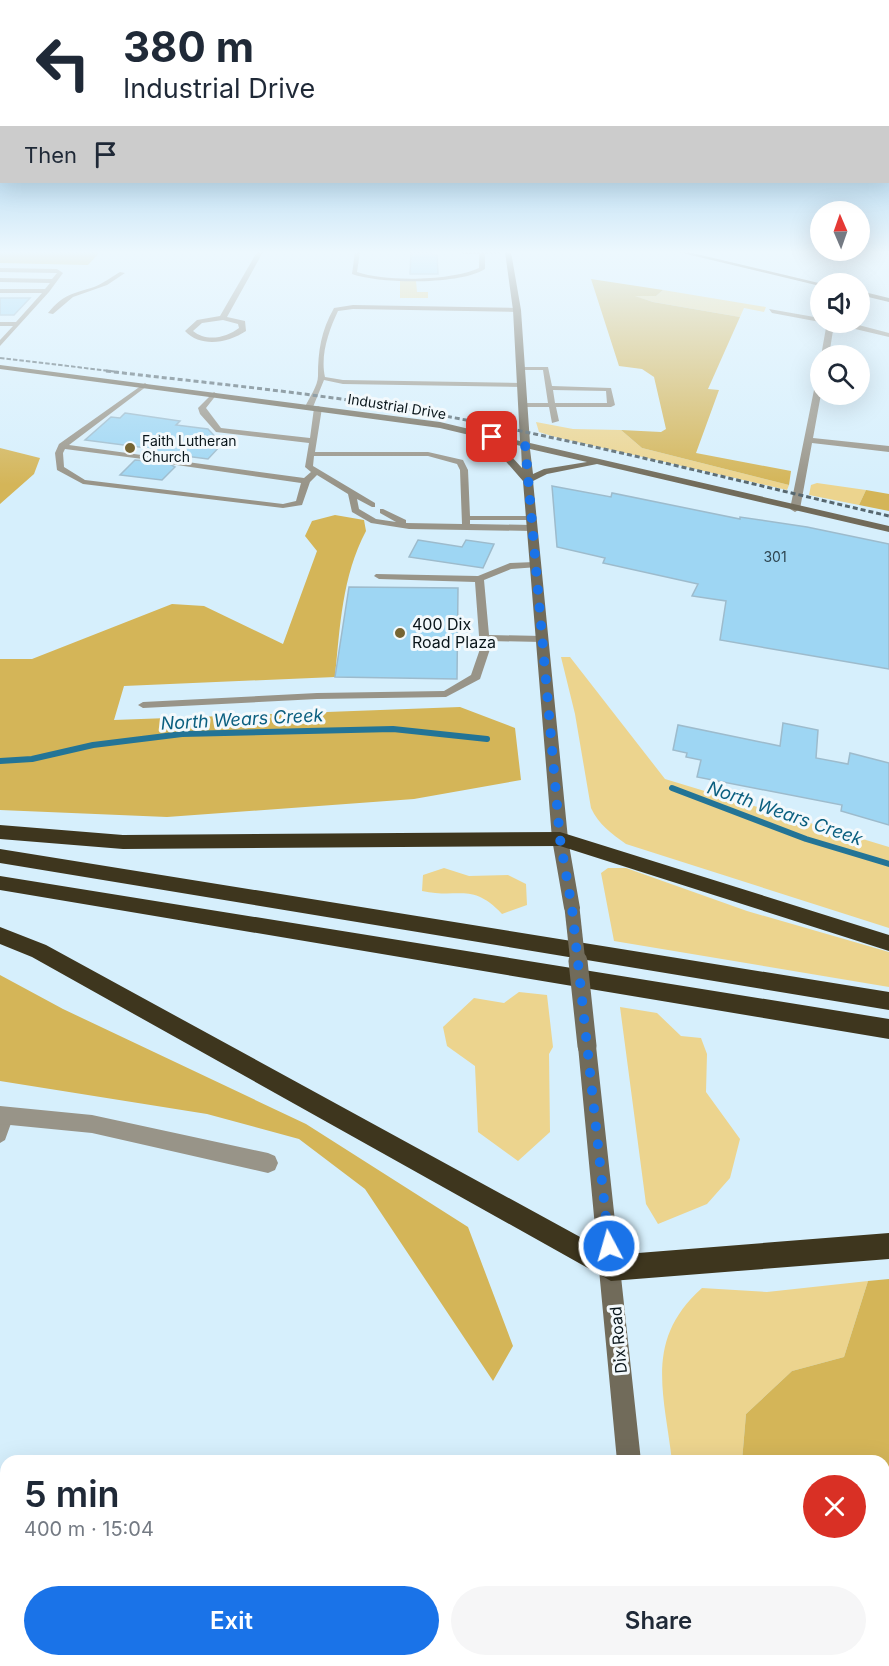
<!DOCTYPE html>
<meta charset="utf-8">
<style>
:root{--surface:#fff;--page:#f6f6f7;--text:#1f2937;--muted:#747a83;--accent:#1a73e8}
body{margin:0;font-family:Inter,sans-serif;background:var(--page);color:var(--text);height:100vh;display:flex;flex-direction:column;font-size:22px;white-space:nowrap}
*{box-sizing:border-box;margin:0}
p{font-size:20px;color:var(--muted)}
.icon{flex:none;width:33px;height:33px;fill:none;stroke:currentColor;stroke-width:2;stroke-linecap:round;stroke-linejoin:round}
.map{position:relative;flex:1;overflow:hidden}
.sheet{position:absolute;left:0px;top:1455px;width:890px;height:212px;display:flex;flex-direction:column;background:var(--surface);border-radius:18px 18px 0 0;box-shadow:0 6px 24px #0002}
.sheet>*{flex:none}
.banner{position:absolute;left:0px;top:0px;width:890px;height:183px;box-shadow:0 6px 24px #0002;background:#fff;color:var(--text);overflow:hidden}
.needle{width:39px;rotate:358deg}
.fabs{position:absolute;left:810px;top:201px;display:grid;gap:12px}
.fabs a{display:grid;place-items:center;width:60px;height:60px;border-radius:50%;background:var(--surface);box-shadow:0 6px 24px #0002;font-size:30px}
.pin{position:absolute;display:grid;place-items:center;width:51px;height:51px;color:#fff;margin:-26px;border-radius:12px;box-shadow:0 3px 9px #0006}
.me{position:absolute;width:66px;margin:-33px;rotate:354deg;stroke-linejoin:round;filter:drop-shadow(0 0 4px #0008)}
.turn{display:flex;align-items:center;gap:21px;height:126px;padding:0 24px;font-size:27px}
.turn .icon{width:78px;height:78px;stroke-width:2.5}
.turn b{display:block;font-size:42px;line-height:51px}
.then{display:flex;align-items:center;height:57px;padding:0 24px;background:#0003;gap:12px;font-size:22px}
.round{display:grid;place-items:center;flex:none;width:63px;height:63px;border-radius:32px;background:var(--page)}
.overview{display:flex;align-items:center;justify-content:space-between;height:102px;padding:0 24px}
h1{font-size:36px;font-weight:600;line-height:45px}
.button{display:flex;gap:12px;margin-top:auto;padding:12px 24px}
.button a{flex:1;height:69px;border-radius:36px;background:var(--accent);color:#fff;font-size:24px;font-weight:600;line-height:69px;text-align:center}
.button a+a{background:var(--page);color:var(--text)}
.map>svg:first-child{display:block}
.green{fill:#ecd48e}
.forest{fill:#d4b558}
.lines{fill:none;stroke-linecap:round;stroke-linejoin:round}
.stream{stroke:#237496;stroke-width:6}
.building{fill:#9ed6f3;stroke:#9dbbcc;stroke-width:1.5}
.lane{fill:#989488;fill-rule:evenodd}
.street{fill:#989488;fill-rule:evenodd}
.secondary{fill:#716b5a;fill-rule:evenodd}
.highway{fill:#3e361e;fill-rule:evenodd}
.rail-far1{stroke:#56676f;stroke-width:2;stroke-dasharray:4.5 2;stroke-linecap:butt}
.rail{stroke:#56676f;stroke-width:3;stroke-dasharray:5 3;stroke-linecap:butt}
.secondary-bridge-far1{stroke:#716b5a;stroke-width:15}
.secondary-bridge{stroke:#716b5a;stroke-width:19}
.route{stroke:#1a73e8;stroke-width:10;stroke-dasharray:0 18}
.poi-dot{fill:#766533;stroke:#f3f9fc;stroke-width:2}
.labels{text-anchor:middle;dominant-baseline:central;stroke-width:6;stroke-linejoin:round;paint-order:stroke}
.far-street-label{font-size:14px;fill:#09151a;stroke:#f3f9fc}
.far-poi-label{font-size:14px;fill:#09151a;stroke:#f3f9fc;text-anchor:start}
.number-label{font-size:14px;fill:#2e4550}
.poi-label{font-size:16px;fill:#09151a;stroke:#f3f9fc;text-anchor:start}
.street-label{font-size:16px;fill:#09151a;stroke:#f3f9fc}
.water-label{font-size:18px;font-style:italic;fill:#0b5f7f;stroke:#f3f9fc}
</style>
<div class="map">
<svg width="889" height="1666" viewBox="0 0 889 1666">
<rect width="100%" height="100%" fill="#d6effc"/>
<!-- green -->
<path class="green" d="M400,281H416L417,292H428V298H400Z
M663,290L766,307L764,312L744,308L740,317L653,302L634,296H656Z
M536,422L573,429L621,430L642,448L789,485L787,490L555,437L539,432Z
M817,483L866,490L859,505L809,495L811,485Z
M561,657H570L665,779L889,847V928L626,844C611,833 599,825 591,808L575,714Z
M444,868L469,876L508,875L526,884L527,905L502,914C472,882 459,899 422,891L423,875Z
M608,868H626L747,911L889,952V987L614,941L601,873Z
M519,992L547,995L553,1047L549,1054L550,1132L518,1161L478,1132L475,1066L447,1046L443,1027L474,998L504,1003Z
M620,1007L657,1013L681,1036L701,1038L707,1054L706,1092L740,1139L730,1178L707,1204L658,1224L646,1204Z
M868,1281L844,1357L792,1371L746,1414L742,1461H672C664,1392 644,1340 702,1288L767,1292Z
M884,1571L889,1577V1666H819L793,1661L884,1660Z"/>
<!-- forest -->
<path class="forest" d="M0,252H100L88,265L0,263Z
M591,279L663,290L656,296H635L653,302L740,317L708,389L719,390L696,453L791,471L789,485L642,448L621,430L661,432L666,429L654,377L642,369L619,366Z
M0,448L40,458L34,474L0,504Z
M866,490L889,494V511L859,505Z
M335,515L364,520L366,531C342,576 340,627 335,677L124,686L114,720L460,707L515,728L521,780L414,799L167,817L0,810V659H32L172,604L204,606L283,644L317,551L305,536L312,521Z
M0,975L63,1009L306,1124L468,1227L513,1346L493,1381L365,1189L299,1139L207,1114L0,1081Z
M889,1279V1577L884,1571V1461H742L746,1414L792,1371L844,1357L868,1281Z"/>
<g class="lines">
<!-- stream -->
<path class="stream" d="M0,761L32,759L93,745L182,734L393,729L487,739
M672,788L806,839L889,864"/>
</g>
<!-- building -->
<path class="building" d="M411,252H426L437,255L438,274H410Z
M0,298H30L14,315H0Z
M125,413L180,421L176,425L208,429L222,444L208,459L185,456L182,459L142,453L147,448L85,440L111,417L120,418Z
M135,460L168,463L175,467L162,480L120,475Z
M552,486L611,497L612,493L740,519V517L807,527L889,544V669L720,640L726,601L692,596L698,584L603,563L605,558L557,547Z
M418,540L462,547L466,540L494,544L483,568L409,557Z
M349,587L458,588L457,679L335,677Z
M783,723L818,730L816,758L848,764L850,753L889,763V825L841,811L842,805L697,777L701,760L686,757L687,753L673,750L678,725L780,746Z"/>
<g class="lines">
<!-- lane -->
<path class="lane" d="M355,252H360L357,272C386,282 451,281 479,268V254H463L461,252L511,253L485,254V269C460,285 380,284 352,274Z
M0,268L57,269L63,273L49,292L0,346V340L13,326H0V322H16L42,293H0V289H45L50,283L0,282V278L52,279L57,273L0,272Z
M120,272L125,273L107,285L73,297L53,314L48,313C63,294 73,294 94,287C104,283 111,277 120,272Z
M353,305L517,308L520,310L517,312L353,309L338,311C329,330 320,355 325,377L343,380L522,383L525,385L522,387L343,384L324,380L313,407L307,408L305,407C309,398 318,386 318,376C318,351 321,331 334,308Z
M519,367H548L552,386L611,388L615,405L611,407H556L559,421L552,423L549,407H523L519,405L523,403H548L543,370H521L519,369ZM553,390L606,391L607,403H555Z
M145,383L148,385L147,386L69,445L163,458L167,460L166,462L65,449L63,453L64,467L85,480L283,504L296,501L301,483L170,464V460H173L304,478L311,472L305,467L309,443L216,432L200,414L198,408L214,392L217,394L206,408L221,428L310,438L314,408L318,406L322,408L315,452H428L463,460L468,470L470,516H531L535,518L531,520H470V524L532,525L536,528L532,531L409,529L371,523L352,512L348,494L317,475L310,482L302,505L283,508L83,484L57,470L55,453L59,444ZM314,456H428L457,464L460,470L462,524L406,523V520L383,509H380V513L396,522L376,519L359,509L357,499L372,507H375V503L313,466Z
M535,562L538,563V567L511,569L484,580L489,635L542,636L547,639L542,642L489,641L490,649L480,679L446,697L317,699L143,708L138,705L143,702L317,693L444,691L471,675L480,649L475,582L379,579L374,576L376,574L478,576L510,563Z
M6,1108L11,1110L14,1115L5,1140L0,1143V1111Z"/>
<!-- street -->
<path class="street" d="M257,252H263L227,317L245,321L246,331C228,343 201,348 185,331L197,320L220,316ZM223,320L238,324L239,328C226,338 206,342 193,331L202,323Z
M769,309L820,318V322L772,313Z
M827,322H847L889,333V337L834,324L829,356H821Z
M820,377L821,394L813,438L889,446V452L812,443L800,509L795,512L790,509L816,380Z
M0,1106L92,1115L268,1153L275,1156L278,1163L275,1170L268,1173L92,1133L0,1124Z"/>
<!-- secondary -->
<path class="secondary" d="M505,252H511L521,310L530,443L889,526V532L597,464L547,474L533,481L568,839L580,908L578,913L572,915L566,913L564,908L552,839L523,481L495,449L481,442L479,440L482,438L440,428L0,369V365L440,422L520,441L513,310ZM490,439L521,446L522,468L501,445ZM530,449L587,462L544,469L533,474Z
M678,252H688L823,284L820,286Z
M860,291L889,298V302L860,295Z
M587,1038L593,1040L596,1046L641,1461H617L578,1046L581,1040Z
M634,1660H662V1666H634Z"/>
<!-- highway -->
<path class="highway" d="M0,825L123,835L560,832L889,935V951L560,846L123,849L0,839Z
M0,849L889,992V1010L0,863Z
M0,876L889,1019V1039L0,890Z
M0,927L46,945L613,1255L889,1233V1259L611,1281L32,957L0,944Z"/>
<!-- rail-far1 -->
<path class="rail-far1" d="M0,358L119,372"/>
<!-- rail -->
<path class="rail" d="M106,371C216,384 326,394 434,414C587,442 738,481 889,516"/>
<!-- secondary-bridge-far1 -->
<path class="secondary-bridge-far1" d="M572,908L578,963"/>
<!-- secondary-bridge -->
<path class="secondary-bridge" d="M578,961L587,1046"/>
</g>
<!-- sky -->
<linearGradient id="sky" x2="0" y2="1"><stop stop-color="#5daadc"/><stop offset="0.52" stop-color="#edf8fe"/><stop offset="1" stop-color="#edf8fe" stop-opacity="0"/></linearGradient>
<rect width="889" height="485" fill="url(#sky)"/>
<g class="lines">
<!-- route -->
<path class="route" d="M492,437L525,444L560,839L572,908L609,1246"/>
</g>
<!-- markers -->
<g class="poi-dot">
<circle cx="130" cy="448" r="6"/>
<circle cx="400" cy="633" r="6"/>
</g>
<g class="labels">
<!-- far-street labels -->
<g class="far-street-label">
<text transform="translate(397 406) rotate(9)">Industrial Drive</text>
</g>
<!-- far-poi labels -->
<g class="far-poi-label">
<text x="142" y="440">Faith Lutheran<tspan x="142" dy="16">Church</tspan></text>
</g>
<!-- number labels -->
<g class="number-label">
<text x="775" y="556">301</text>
</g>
<!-- poi labels -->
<g class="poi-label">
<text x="412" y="624">400 Dix<tspan x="412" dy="18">Road Plaza</tspan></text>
</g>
<!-- street labels -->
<g class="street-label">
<text transform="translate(618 1340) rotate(-95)">Dix Road</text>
</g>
<!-- water labels -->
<g class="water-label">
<text transform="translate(242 719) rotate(-3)">North Wears Creek</text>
<text transform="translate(785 813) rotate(19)">North Wears Creek</text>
</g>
</g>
</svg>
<div class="fabs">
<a><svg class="needle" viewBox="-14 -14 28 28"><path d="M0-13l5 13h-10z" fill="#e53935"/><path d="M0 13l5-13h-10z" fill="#747a83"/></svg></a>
<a><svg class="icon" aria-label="sound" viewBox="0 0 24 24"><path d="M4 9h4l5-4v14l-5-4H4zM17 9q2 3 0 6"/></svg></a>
<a><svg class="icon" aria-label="search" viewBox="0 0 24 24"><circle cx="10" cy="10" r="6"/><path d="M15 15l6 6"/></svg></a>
</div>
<div class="pin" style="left:492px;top:437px;background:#d93025"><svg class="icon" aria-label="arrive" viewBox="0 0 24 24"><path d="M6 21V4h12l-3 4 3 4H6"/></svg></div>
<svg class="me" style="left:609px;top:1246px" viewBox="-20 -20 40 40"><circle r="17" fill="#1a73e8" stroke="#fff" stroke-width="3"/><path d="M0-11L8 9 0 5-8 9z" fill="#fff"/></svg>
<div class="banner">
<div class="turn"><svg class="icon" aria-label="left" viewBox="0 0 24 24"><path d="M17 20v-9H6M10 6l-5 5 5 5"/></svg><div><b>380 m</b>Industrial Drive</div></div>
<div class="then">Then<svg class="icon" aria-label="arrive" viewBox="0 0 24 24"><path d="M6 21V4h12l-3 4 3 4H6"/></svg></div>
</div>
<section class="sheet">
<div class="overview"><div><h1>5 min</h1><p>400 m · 15:04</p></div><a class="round" style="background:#d93025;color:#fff"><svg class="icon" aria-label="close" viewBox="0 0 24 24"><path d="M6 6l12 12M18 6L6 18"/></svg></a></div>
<div class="button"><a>Exit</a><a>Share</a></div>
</section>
</div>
